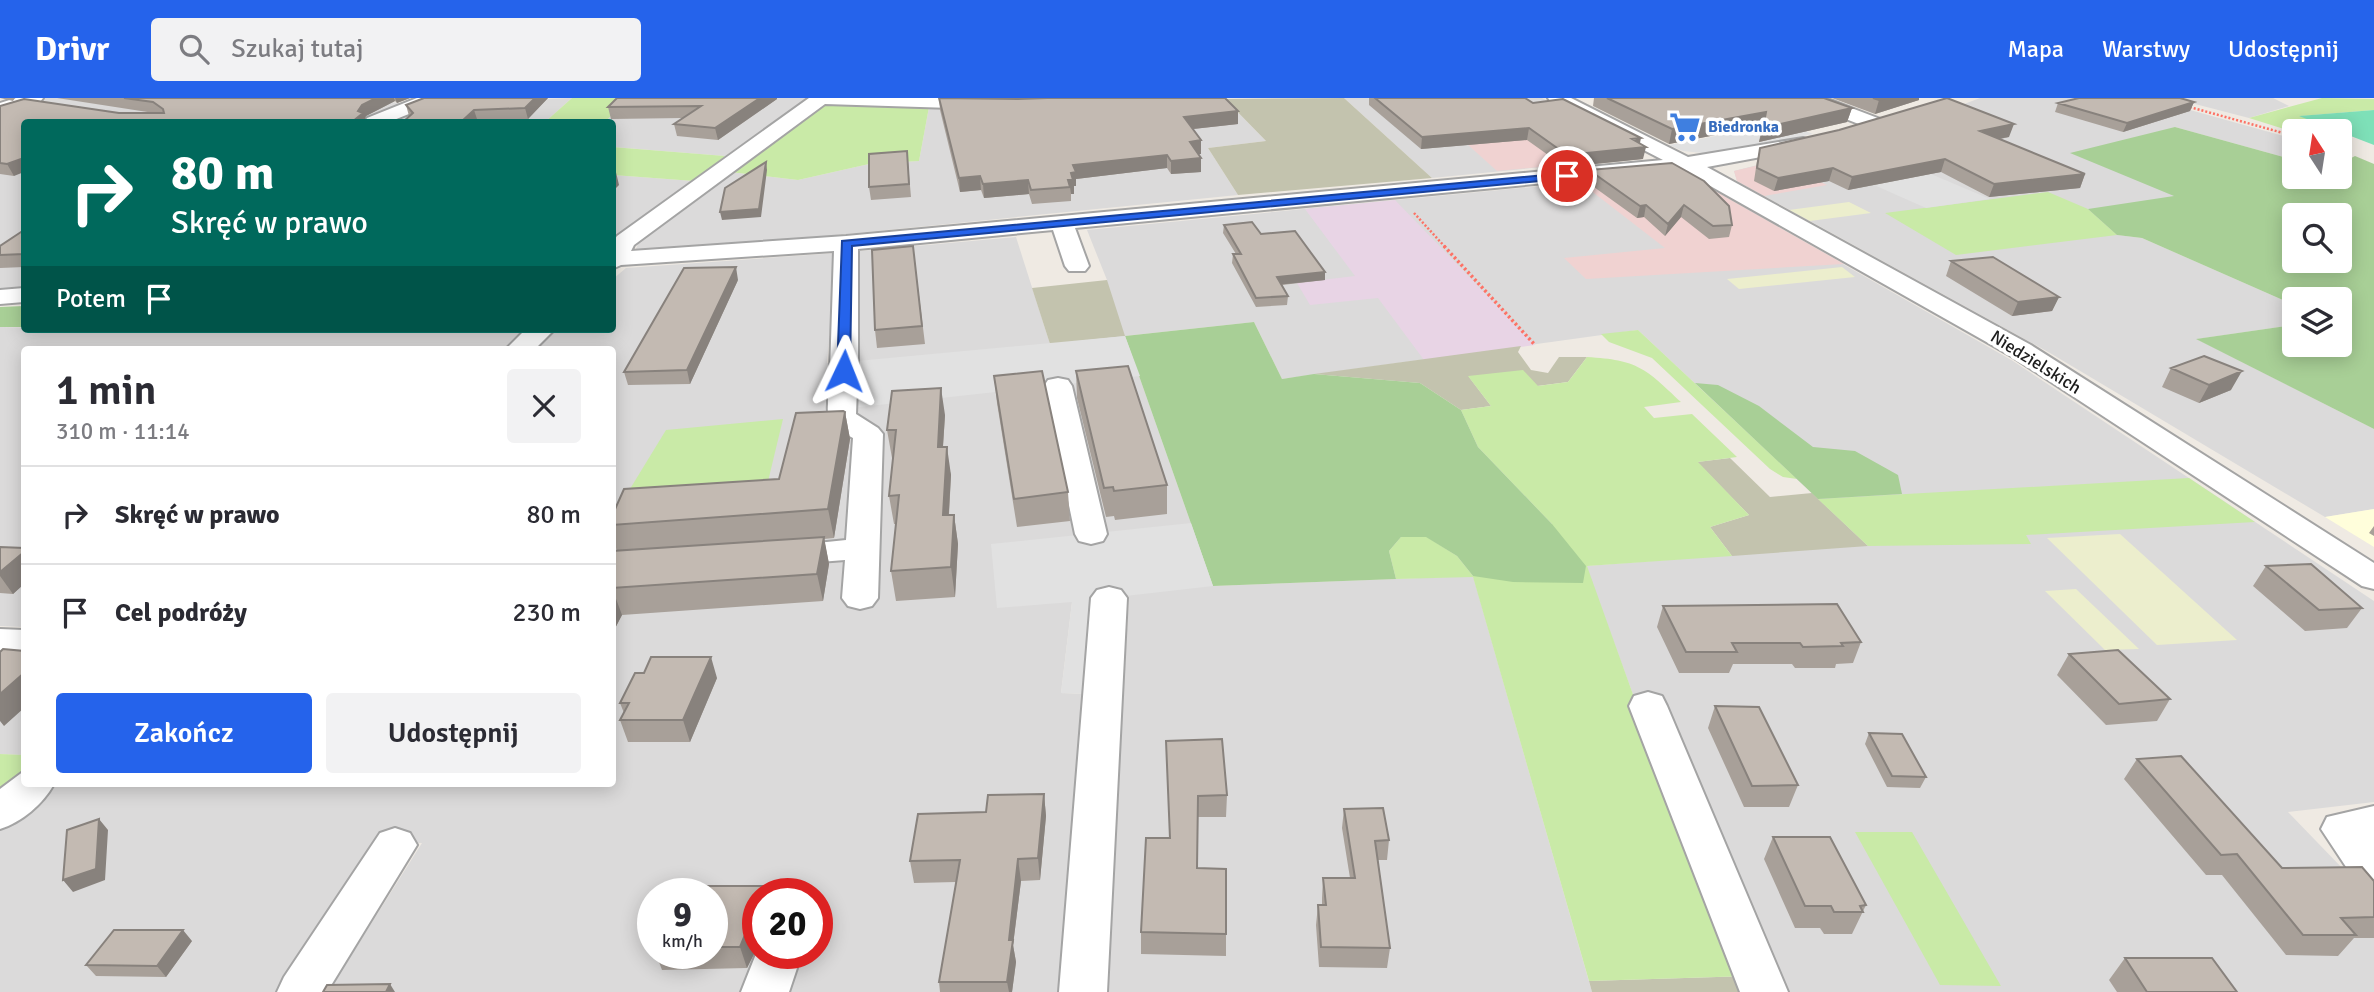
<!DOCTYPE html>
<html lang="pl">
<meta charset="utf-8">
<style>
:root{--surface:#fff;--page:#f2f2f3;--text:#2b2b33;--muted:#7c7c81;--line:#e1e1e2;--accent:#2563eb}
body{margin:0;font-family:Signika,sans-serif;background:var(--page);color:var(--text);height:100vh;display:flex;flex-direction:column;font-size:26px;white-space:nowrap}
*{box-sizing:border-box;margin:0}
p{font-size:23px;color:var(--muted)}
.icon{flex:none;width:38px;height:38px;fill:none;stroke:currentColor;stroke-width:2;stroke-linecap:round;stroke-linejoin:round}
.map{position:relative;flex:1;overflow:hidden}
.details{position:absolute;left:21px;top:248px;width:595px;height:441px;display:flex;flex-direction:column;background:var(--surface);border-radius:7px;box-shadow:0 4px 18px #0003}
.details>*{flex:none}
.guide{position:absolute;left:21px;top:21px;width:595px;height:214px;border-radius:7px;box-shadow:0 4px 18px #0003;background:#00695c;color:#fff;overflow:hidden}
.needle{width:46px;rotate:348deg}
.controls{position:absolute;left:2282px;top:21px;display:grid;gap:14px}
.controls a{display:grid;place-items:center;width:70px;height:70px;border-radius:7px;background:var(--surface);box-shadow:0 4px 18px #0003;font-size:35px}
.speed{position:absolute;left:637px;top:780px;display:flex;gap:14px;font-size:35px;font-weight:700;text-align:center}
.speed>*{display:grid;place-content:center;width:91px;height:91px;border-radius:50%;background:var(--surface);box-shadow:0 4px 18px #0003;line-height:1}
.speed small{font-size:18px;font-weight:400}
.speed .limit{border:10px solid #d22;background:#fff;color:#111}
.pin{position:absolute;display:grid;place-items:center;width:60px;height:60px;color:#fff;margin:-30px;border:4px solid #fff;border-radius:50%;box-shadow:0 2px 7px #0007}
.me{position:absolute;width:77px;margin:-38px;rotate:2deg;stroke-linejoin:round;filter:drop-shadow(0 0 5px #0008)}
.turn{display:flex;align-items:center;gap:24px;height:147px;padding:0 35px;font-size:32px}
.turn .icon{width:91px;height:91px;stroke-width:2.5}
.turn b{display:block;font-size:49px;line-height:60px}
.then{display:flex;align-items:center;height:66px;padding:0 35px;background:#0003;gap:14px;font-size:26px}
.round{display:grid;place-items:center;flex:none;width:74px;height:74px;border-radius:7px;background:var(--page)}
.summary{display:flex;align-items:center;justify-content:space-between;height:119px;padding:0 35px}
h1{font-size:42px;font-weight:600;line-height:52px}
.primary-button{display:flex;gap:14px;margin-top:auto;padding:14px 35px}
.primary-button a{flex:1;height:80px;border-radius:7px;background:var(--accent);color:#fff;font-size:28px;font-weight:600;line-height:80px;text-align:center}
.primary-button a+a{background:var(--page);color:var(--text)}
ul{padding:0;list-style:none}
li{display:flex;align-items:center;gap:21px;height:98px;padding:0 35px;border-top:2px solid var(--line)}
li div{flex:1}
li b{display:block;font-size:26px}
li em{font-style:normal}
header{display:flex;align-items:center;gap:42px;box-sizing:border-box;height:98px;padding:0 35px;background:var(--accent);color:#fff}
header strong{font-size:33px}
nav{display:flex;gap:38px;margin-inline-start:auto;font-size:24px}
.search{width:490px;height:63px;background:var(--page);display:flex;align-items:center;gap:18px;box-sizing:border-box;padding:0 24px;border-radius:7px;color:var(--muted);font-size:26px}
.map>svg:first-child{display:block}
.residential{fill:#dbdada;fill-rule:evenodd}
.commercial{fill:#f0d2d1}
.industrial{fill:#e8d4e5}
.education{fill:#fffedb}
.construction{fill:#c3c3ae}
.farmland{fill:#eceecd}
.grass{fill:#c9eaa7}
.forest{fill:#a8cf96;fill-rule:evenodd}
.pitch{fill:#7ee0b8}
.parking{fill:#e1e1e1}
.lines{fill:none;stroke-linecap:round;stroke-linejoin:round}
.minor-casing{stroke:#a4a4a4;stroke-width:4}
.path-far1{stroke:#fd7266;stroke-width:2.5;stroke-dasharray:2 2;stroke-linecap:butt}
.path{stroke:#fd7266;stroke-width:3.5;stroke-dasharray:2.5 2.5;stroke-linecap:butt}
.minor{fill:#fff;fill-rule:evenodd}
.wall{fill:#a8a099}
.shaded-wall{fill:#88827d}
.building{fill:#c3bab2;stroke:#88827d;stroke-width:2}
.route{fill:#2563eb;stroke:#184099;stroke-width:2}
.labels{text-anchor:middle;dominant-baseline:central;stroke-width:7;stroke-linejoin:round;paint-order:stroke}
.far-shop-label{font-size:16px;font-weight:bold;fill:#366cbe;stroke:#fff;text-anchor:start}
.street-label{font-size:18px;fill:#1d1d1d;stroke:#fff}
</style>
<header>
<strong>Drivr</strong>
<div class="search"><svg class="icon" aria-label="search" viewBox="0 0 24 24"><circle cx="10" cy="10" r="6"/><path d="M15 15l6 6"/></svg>Szukaj tutaj</div>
<nav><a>Mapa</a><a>Warstwy</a><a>Udostępnij</a></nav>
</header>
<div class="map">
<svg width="2374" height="894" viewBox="0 0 2374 894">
<rect width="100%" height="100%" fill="#efeae3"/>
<!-- residential -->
<path class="residential" d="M42,0H366L405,6L360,24H24V192L0,194V14Z
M572,0L545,24H388L435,5Z
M628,0H811L725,58L613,49L612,24H605Z
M1344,0H1542L1643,54V59L1432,80Z
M1980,0H2147L2294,41V62L2175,29V98L2117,137L2142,140L2294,207V227L2197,241L2374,331V411L2325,419L2050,255L1737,83L1734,73L1901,30Z
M2172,0H2273L2289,8L2249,20Z
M1225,1L1266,43L1208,50L1238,97L766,144L635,153L640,141L730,74L798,82L869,66L919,63L929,9L1048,10Z
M1667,76L1692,80L2013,263L2374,503V704L2288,714L2374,803V894H1782L1635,602L1586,468L1867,447L1638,232L1282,281L1254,224L1125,238L1213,488L1473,478L1592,894H1106L1129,498L1072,504L1061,595L1088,596L1063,894H328L422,745L376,744L282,894H0V720L39,686H612V252H532L556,231H612L613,181L626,170L837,155L827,265L857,262L860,153L1016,139L1050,246L1107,182L1087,132ZM653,796H712V856H653ZM758,796H817V856H758Z
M613,77L694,83L613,142Z
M0,229L279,234L283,231H526L502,252H24V529L0,528Z
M0,559L24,560V657L0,656Z"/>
<!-- commercial -->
<path class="commercial" d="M1446,27L1643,59L1497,73Z
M1776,63L1827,87L1764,98L1737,83L1734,73Z
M1667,76L1692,80L1844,166L1586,181L1564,160L1665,150L1581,85Z"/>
<!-- industrial -->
<path class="industrial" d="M1395,102L1535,247L1424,262L1378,200L1310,207L1297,185L1355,178L1305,111Z"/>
<!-- education -->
<path class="education" d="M2374,411V449L2325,419Z"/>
<!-- construction -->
<path class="construction" d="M1344,0L1432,80L1238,97L1208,50L1266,43L1225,1Z
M1107,182L1125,238L1050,246L1032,190Z
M1521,248L1518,254L1531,272L1548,275L1559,259H1587L1568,284L1537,288L1469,279L1491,308L1461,312L1420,285L1314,276Z
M1730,360L1770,399L1812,395L1868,448L1732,458L1710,429L1749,417L1697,364Z
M1749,878L1755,894H1592L1589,883Z"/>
<!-- farmland -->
<path class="farmland" d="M1849,104L1871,115L1810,123L1789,112Z
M1842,169L1855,179L1739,191L1727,181Z
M2120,436L2237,542L2157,547L2047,440Z
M2076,491L2139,551L2105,552L2045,493Z"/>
<!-- grass -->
<path class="grass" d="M572,0H628L605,24H545Z
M2322,0L2374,1V12L2301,18L2339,33L2294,34L2249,20Z
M839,4L929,9L919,63L869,66L798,82L730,74L816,10Z
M612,49L725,58L694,83L613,77Z
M2048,94L2088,111L2117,137L1956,157L1885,115Z
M1638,232L1797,381L1783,379L1770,371L1652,260L1609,244L1601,236Z
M1587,259C1638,262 1645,270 1681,304L1644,309L1654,320L1692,316L1737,359L1698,364L1749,417L1710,429L1732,458L1587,468L1635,602L1749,878L1589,883L1473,479L1396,481L1389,453L1401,439H1427L1457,458L1473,478L1552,426L1478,349L1461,312L1491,308L1468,278L1523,272L1538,288L1568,284Z
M783,321L765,396L622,404L666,332Z
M2189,380L2255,424L2026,437L2031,446L1868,448L1818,401Z
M0,656L24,657V672L0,694Z
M1855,734H1912L2001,888L1940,887Z"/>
<!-- forest -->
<path class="forest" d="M2175,29L2294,62V79H2340V66L2355,58L2374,66V331L2196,241L2294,227V247H2340V201H2294V207L2142,140L2117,137L2088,111L2174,98L2070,55ZM2340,117V163H2294V117Z
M24,208V229H0V209Z
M1254,224L1282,281L1314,276L1420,285L1461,312L1478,349L1552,426L1586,468L1583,485L1513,484L1473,478L1457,458L1426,439H1401L1389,453L1396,481L1213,488L1125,238Z
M1695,285L1718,287L1759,308L1813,349L1855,353L1898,377L1902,396L1818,401Z"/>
<!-- pitch -->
<path class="pitch" d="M2374,12V47L2299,18Z"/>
<!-- parking -->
<path class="parking" d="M1767,18L1813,36L1712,56L1683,53L1669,47L1737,34L1722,26Z
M1919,71L1990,101L1926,110L1865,83Z
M1125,238L1140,278L851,310L857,263Z
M1191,425L1213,488L1099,501L1088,596L1061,595L1072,504L997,510L991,446Z"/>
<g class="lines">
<defs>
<path id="minor" d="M16,0H43L40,4L0,17V5Z
M417,0H504L495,5L431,7L389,24H365L367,20Z
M809,0H969L989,2L992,6L983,11L825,6L634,147L631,153L846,138L1663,62L1551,4L1548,0H1571L1688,59L1803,40L1810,42L1813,46L1810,50L1707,69L2031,247L2374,465V491L2362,488L2013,259L1682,72L1075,130L1089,168L1085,173H1069L1065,168L1053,132L858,151V273L854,279L844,281L834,279L830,273L834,153L621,167L612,171V145L617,138Z
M1799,0H1825L1883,22L1885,26L1876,32L1869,30L1802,4Z
M24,190V204L0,206V192Z
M526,231H555L534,252H505Z
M1058,280L1068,282L1072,288L1107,436L1103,443L1091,446L1079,443L1075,436L1044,288L1048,282Z
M843,282L853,284L857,290L856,316L878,330L883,336L878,500L872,508L860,511L848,508L842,500L845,462L781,467L769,464L764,457L769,450L846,442L853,340C837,330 826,327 828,306C828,298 828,291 833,284Z
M1109,489L1121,492L1127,500L1107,894H1059L1091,500L1097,492Z
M0,531L24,532V556L0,555Z
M1648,594L1662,598L1667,608L1788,894H1740L1629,608L1634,598Z
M24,673V686H54C43,706 22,724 0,731V691Z
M2374,708V792L2358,787L2321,731L2327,719Z
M395,730L410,735L417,747L327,894H277L284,879L380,735Z
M756,856H790L797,870L789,894H741Z"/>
</defs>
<!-- minor casing -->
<use href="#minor" class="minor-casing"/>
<!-- path-far1 -->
<path class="path-far1" d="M2186,8L2294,38
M1414,115L1446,150"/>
<!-- path -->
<path class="path" d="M1444,148L1535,247"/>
<!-- minor -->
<use href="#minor" class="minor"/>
</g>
<!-- wall -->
<path class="wall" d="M0,0H15L13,3Z
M57,0H410L397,5L395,3L366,18L365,20L367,24H24L14,78L0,76V8L119,15H154Z
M424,0H548L528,21L477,24H403L409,18L406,7Z
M617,0H777V1L718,42L677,38L674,26L683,20L611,21L608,9Z
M939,0L1018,1L1238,26L1193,31L1201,42V56H1198L1201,60V74L1171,76L1167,70L1076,81V88H1074V96H1071V103L1032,106L1029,96L984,100L981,92L960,94L940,12Z
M1369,0H1525L1533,5L1640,46L1643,61L1565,69L1527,42L1421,51L1369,7Z
M1594,0H1824L1852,10L1847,24L1759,44L1762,28L1669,46L1593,8Z
M1832,0H1919V2L1875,16Z
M2194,4L2190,13L2123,34L2055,14L2058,5Z
M2009,39L2000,41L2085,76L2080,90L1989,99L1941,74L1848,92L1829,83L1774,93L1754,83L1757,63L1760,50Z
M907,53L911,99L871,102L869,89Z
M1672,65L1732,127L1729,139L1709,141L1681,119L1665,138L1644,119L1637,120L1587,84L1589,72Z
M1224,127L1325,182L1282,187L1288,198L1287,207L1256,209L1232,165L1233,156H1236L1223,135Z
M24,132V169L0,170V148Z
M913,148L925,246L877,250L875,232Z
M1951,163L2059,199L2052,213L2012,218L1946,178Z
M738,182L690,286L628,287L624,274Z
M2171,270L2231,292L2199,305L2162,289Z
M1076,273L1167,387V416L1115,422L1114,418L1106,419L1077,300Z
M994,278L1068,394L1070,423L1017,429L997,305Z
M845,314L850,341L834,440L824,441L829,466L823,503L622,517L612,536V453H617L612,439V418L779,381Z
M945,317L943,349L951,377L949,417H954L958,446L955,499L896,503L891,473L896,426H894L889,398L893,360H892L887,332Z
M2374,428V438L2369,435Z
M0,449L24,450V486L13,496L0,495Z
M2266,468L2362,510L2347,530L2305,533L2253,488Z
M1663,508L1861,544L1853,565L1836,566L1835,570H1795L1792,566H1733L1729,575H1679L1657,529Z
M2069,556L2170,601L2157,623L2106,627L2057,577Z
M644,575L717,580L690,644H628L620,622L624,615L620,605Z
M1715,608L1798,687L1789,709H1744L1708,630Z
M1869,635L1926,679L1920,690L1887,689L1865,646Z
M1166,643L1227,697L1226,719H1198L1197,770L1226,836V858L1141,856V834L1170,740Z
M2137,661L2282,770L2374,783V840H2354L2338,858L2286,857L2222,777H2206L2124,681Z
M1044,696L1046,718L1040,782L1021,783L1013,847L1016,864L1012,894H940L939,884L956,784L914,785L910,763L986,714Z
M1344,711L1389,742L1387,762H1378L1390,850L1387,870L1319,869L1316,827L1318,807H1322V800L1323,780H1350L1342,730Z
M1773,739L1866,807L1852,836H1824L1820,830H1795L1764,761Z
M769,788L772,796H758V854H755L747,870L662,872L656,856H712V796Z
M192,843L166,879L96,878L86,867Z
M2125,860L2237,894H2117L2109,882Z"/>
<!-- shaded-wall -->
<path class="shaded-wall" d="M376,0H394L395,3L366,18L365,20L367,24H352L362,7Z
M395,0H410L397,5Z
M535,0H548L528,21L525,10Z
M760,0H777V1L718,42L715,30Z
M1887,0H1919V2L1875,16L1879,2Z
M2194,4L2190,13L2123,34L2127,25Z
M1852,10L1847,24L1759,44L1763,30Z
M474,12L478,24H461Z
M1238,13V26L1184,32V19Z
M1766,14L1762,28L1669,46L1672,31Z
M2014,26L2009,39L1976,45L1980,33Z
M1529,30L1527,42L1421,51L1422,39Z
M1641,40L1639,50L1646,49L1643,61L1565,69L1567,57Z
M1201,42V56L1190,57V44Z
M1167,57V70L1076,81V88H1074V96H1071L1070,89L1068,82L1073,67Z
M24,60V74L14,78L7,66Z
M1201,60V74L1171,76V63Z
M1945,61L1941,74L1848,92L1852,79Z
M766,64L767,72L761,119L722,122L720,114Z
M615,70L619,87L612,94V72Z
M1833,70L1829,83L1774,93L1778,80Z
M2085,76L2080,90L1989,99L1994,86Z
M980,78L981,92L960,94L959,80Z
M1028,82L1029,96L984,100L983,86Z
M1646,107L1644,119L1637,120L1640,108Z
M1684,107L1681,119L1665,138L1668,126Z
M736,169L738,182L690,286L687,272Z
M1325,174V182L1276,187L1277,179Z
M2059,199L2052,213L2012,218L2018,204Z
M2242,273L2231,292L2199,305L2209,287Z
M941,290L945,317L941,377L938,349Z
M845,314L850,341L834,440L828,411Z
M947,349L951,377L947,446L943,417Z
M954,417L958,446L955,499L951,469Z
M824,439L829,466L823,503L817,476Z
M24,454V486L13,496L0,478V474Z
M612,490L622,517L612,536Z
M711,559L717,580L690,644L683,622Z
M24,575V610L4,628L0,623V596Z
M1044,696L1046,718L1040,782L1038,760Z
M99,721L108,732L105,782L73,794L63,782Z
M1018,761L1021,783L1013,847L1016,864L1012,894H1009L1007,884L1009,842Z
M769,788L772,796H766Z
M183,832L192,843L166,879L157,868Z
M747,832L755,854L747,870L740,849Z
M390,886L395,894H386Z"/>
<!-- building -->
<path class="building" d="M124,0H376L362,7L358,13L363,15L352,24H24V60L7,66L0,65V8L24,1L119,15H164L163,11L153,4Z
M424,0H535L525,10L474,12L461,24H403L413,15L406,7Z
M617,0H760L715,30L674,26L701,8L608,9Z
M939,0L1018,1L1047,0H1225L1238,13L1184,19L1201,42L1190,44L1201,60L1171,63L1167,57L1073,67L1076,74L1071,75L1073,82H1068L1070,89L1031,92L1028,82L983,86L980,78L959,80Z
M1375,0H1525L1533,5L1563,1L1641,40L1632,41L1646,49L1567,57L1529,30L1422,39Z
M1607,0H1824L1852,10L1763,30L1766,14L1672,31Z
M1873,0H1887L1879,2Z
M1947,0L2014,26L1980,33L2085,76L1994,86L1945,61L1852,79L1833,70L1778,80L1757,70L1760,50L1839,32Z
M2079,0H2180L2194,4L2127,25L2058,5Z
M907,53L909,86L869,89V56Z
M766,64L759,111L720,114L725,90Z
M1672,65L1704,83L1729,108L1732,127L1713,128L1684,107L1668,126L1646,107L1640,108L1589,72Z
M1252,124L1261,136L1295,133L1325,174L1277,179L1288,198L1256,200L1233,156H1241L1224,127Z
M24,132V156L0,157V148Z
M913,148L922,228L875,232L872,152Z
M1993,159L2059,199L2018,204L1951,163Z
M736,169L687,272L624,274L684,170Z
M2204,258L2242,273L2209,287L2171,270Z
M1128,268L1167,387L1114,393L1113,389L1104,390L1076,273Z
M1042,273L1068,394L1014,401L994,278Z
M941,290L938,349H947L943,417H954L951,469L891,473L899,397L889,398L896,332H887L892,293Z
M843,313L845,314L828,411L612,427V418L624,391L779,381L796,315Z
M824,439L817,476L612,490V453Z
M0,449L24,450V454L0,474Z
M2311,466L2362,510L2319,512L2266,468Z
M1837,506L1861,544L1841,545L1843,548L1803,549L1800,545H1732L1737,554H1686L1663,508Z
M3,551L24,553V575L0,596V554Z
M2118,552L2170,601L2119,606L2069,556Z
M651,559H711L683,622H620L629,605H620L635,575H644Z
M1715,608L1759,609L1798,687L1752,688Z
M1869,635L1902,636L1926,679L1892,678Z
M1222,641L1227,697L1198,698L1197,770L1226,771V836L1141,834L1146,740H1170L1166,643Z
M2181,658L2282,770L2362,769L2374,783V819L2341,820L2356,837H2303L2237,756L2221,757L2137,661Z
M1044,696L1038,760L1018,761L1009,842H1013L1007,884H939L960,762L910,763L918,716L986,714L988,697Z
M1383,710L1389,742L1375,743L1390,850L1321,849L1318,807H1326L1323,780H1355L1344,711Z
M99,721L96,771L63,782L67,732Z
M1773,739H1830L1866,807L1860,808L1863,814H1834L1831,808H1805Z
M676,788H769L766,796H758V824L756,831L747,832L740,849H712V796H673Z
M114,832H183L157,868L86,867Z
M2125,860H2212L2237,894H2147Z
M390,886L386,894H323L327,887Z"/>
<!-- route -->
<path class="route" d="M1567,75L1571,76V80L852,148L850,273L844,277L837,273L842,143Z"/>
<!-- icons -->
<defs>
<symbol id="supermarket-bare" viewBox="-9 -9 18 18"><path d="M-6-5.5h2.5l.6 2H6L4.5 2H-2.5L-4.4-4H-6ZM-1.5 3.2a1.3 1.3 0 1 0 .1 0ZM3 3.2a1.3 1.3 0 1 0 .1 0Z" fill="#3f7fe0" stroke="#fff" stroke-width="2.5" paint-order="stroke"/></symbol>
</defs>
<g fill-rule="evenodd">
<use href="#supermarket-bare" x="1663" y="7" width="44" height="44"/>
</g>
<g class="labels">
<!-- far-shop labels -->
<g class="far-shop-label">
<text x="1708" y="29">Biedronka</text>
</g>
<!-- street labels -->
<g class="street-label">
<text transform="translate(2036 264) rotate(32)">Niedzielskich</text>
</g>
</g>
</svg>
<div class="controls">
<a><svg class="needle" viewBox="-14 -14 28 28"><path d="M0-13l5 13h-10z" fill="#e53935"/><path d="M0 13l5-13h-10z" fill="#7c7c81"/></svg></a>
<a><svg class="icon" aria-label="search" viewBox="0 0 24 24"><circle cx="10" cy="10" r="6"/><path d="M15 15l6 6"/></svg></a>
<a><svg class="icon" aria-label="layers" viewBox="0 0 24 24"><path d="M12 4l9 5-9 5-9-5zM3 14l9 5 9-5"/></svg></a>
</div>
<div class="speed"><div>9<small>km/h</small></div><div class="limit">20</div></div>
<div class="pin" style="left:1567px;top:78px;background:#d93025"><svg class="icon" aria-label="arrive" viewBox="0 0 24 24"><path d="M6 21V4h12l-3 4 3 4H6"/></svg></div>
<svg class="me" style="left:844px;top:273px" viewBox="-20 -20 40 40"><path d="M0-17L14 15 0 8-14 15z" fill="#2563eb" stroke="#fff" stroke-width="4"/></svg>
<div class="guide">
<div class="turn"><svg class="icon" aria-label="right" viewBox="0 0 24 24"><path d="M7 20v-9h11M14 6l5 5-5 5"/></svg><div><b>80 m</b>Skręć w prawo</div></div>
<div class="then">Potem<svg class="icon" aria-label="arrive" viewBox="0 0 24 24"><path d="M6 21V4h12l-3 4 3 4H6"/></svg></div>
</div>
<section class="details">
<div class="summary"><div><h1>1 min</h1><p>310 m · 11:14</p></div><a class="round"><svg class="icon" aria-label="close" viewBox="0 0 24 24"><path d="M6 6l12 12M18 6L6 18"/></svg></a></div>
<ul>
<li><svg class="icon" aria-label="right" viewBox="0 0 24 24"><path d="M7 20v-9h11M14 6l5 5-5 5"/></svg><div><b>Skręć w prawo</b></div><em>80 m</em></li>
<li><svg class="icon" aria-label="arrive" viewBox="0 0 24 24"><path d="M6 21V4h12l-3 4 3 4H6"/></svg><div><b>Cel podróży</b></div><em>230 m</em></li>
</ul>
<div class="primary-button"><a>Zakończ</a><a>Udostępnij</a></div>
</section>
</div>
